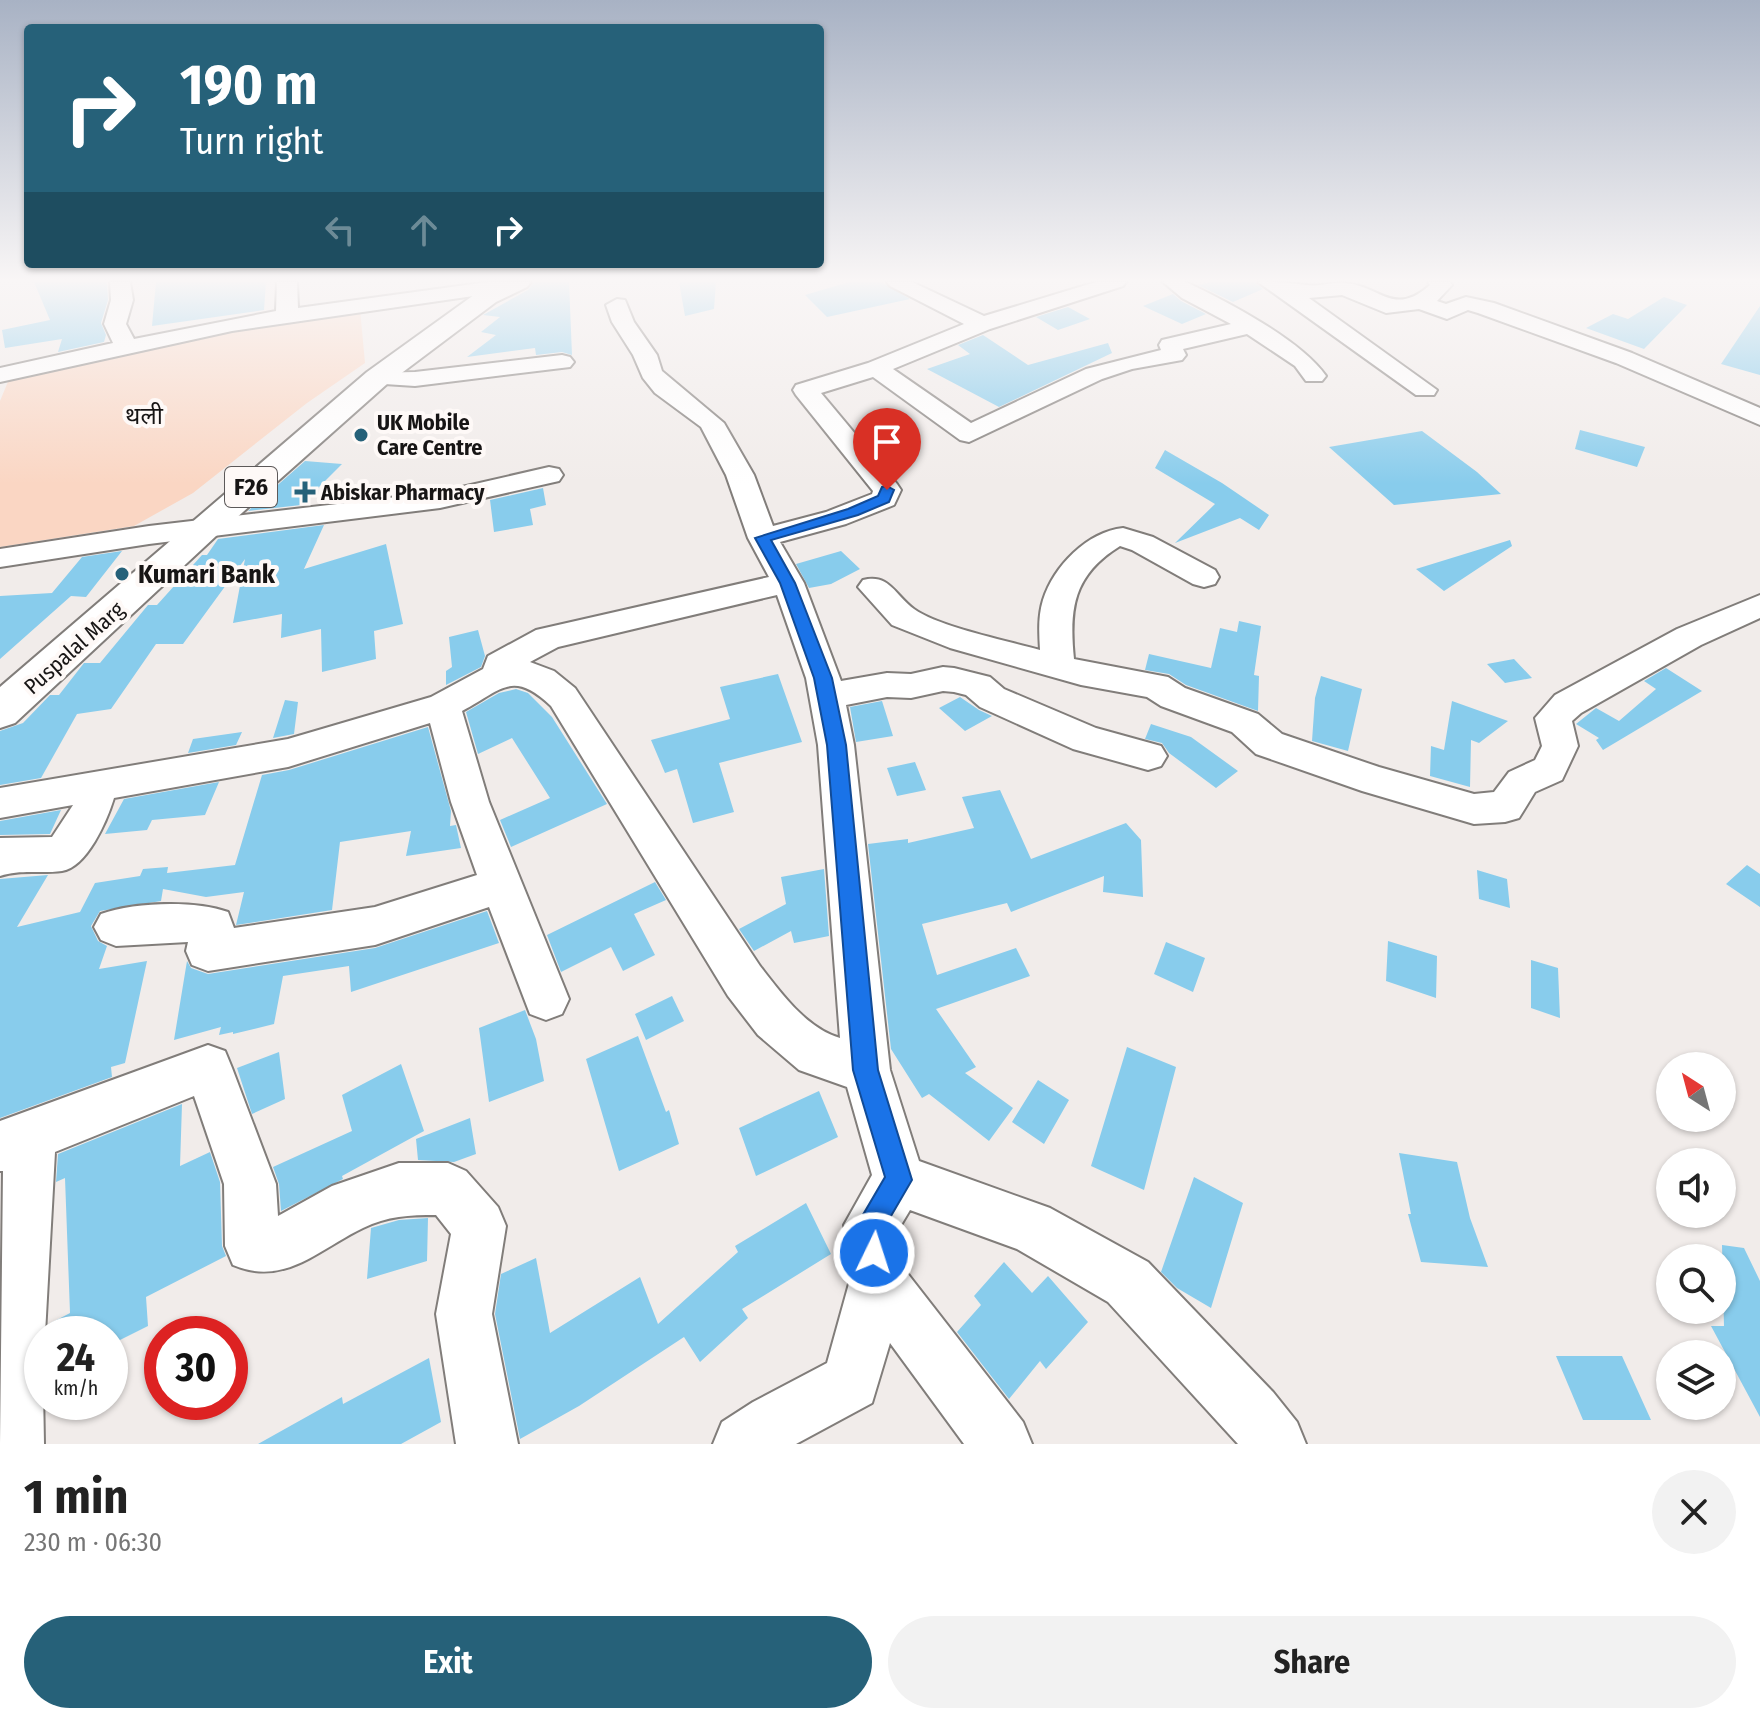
<!DOCTYPE html>
<meta charset="utf-8">
<style>
:root{--surface:#fff;--page:#f2f2f2;--text:#222;--muted:#767676;--accent:#266179}
body{margin:0;font-family:"Fira Sans Condensed","Noto Sans Devanagari",sans-serif;background:var(--page);color:var(--text);height:100vh;display:flex;flex-direction:column;font-size:30px;white-space:nowrap}
*{box-sizing:border-box;margin:0}
p{font-size:26px;color:var(--muted)}
.icon{flex:none;width:44px;height:44px;fill:none;stroke:currentColor;stroke-width:2;stroke-linecap:round;stroke-linejoin:round}
.map{position:relative;height:1444px;overflow:hidden}
.panel{display:flex;flex-direction:column;background:var(--surface);flex:1}
.panel>*{flex:none}
.guide{position:absolute;left:24px;top:24px;width:800px;height:244px;border-radius:8px;box-shadow:0 2px 6px #0004;background:#266179;color:#fff;overflow:hidden}
.needle{width:52px;rotate:324deg}
.fabs{position:absolute;left:1656px;top:1052px;display:grid;gap:16px}
.fabs a{display:grid;place-items:center;width:80px;height:80px;border-radius:50%;background:var(--surface);box-shadow:0 2px 6px #0004;font-size:40px}
.speed{position:absolute;left:24px;top:1316px;display:flex;gap:16px;font-size:40px;font-weight:700;text-align:center}
.speed>*{display:grid;place-content:center;width:104px;height:104px;border-radius:50%;background:var(--surface);box-shadow:0 2px 6px #0004;line-height:1}
.speed small{font-size:20px;font-weight:400}
.speed .limit{border:12px solid #d22;background:#fff;color:#111}
.pin{position:absolute;display:grid;place-items:center;width:68px;height:68px;color:#fff;margin:-82px -34px;border-radius:50% 50% 50% 0;rotate:-45deg;box-shadow:0 0 8px #0007}
.pin .icon{rotate:45deg}
.me{position:absolute;width:88px;margin:-44px;rotate:4deg;stroke-linejoin:round;filter:drop-shadow(0 0 6px #0008)}
.turn{display:flex;align-items:center;gap:28px;height:168px;padding:0 24px;font-size:36px}
.turn .icon{width:104px;height:104px;stroke-width:2.5}
.turn b{display:block;font-size:56px;line-height:68px}
.lanes{display:flex;align-items:center;height:76px;padding:0 24px;background:#0003;justify-content:center;gap:40px;direction:ltr}
.lanes .off{opacity:.35}
.round{display:grid;place-items:center;flex:none;width:84px;height:84px;border-radius:42px;background:var(--page)}
.summary{display:flex;align-items:center;justify-content:space-between;height:136px;padding:0 24px}
h1{font-size:48px;font-weight:700;line-height:60px}
.action{display:flex;gap:16px;margin-top:auto;padding:16px 24px}
.action a{flex:1;height:92px;border-radius:48px;background:var(--accent);color:#fff;font-size:32px;font-weight:700;line-height:92px;text-align:center}
.action a+a{background:var(--page);color:var(--text)}
.map>svg:first-child{display:block}
.green{fill:#fad6c3}
.building{fill:#88ccec}
.lines{fill:none;stroke-linecap:round;stroke-linejoin:round}
.minor-casing{stroke:#817d7a;stroke-width:4}
.major-casing{stroke:#817d7a;stroke-width:4}
.minor{fill:#fff;fill-rule:evenodd}
.major{fill:#fff;fill-rule:evenodd}
.route{fill:#1a73e8;stroke:#114b97;stroke-width:2}
.poi-dot{fill:#266179;stroke:#fef9f7;stroke-width:3}
.labels{text-anchor:middle;dominant-baseline:central;stroke-width:8;stroke-linejoin:round;paint-order:stroke}
.far-poi-label{font-size:22px;font-weight:bold;fill:#171515;stroke:#fef9f7;text-anchor:start}
.far-street-label{font-size:22px;fill:#171515;stroke:#fef9f7}
.far-neighbourhood-label{font-size:24px;fill:#171515;stroke:#fef9f7}
.shield{fill:#fef9f7;stroke:#5c5959;stroke-width:2}
.shield-label{font-size:24px;font-weight:bold;fill:#171515}
.poi-label{font-size:26px;font-weight:bold;fill:#171515;stroke:#fef9f7;text-anchor:start}
</style>
<div class="map">
<svg width="1760" height="1444" viewBox="0 0 1760 1444">
<rect width="100%" height="100%" fill="#f1ecea"/>
<!-- green -->
<path class="green" d="M360,309L365,363L307,403L193,493L134,526L0,547V401L12,372L151,343Z"/>
<!-- building -->
<path class="building" d="M34,282H107L108,300L101,323L106,335L104,342L58,352L62,339L5,348L2,330L50,320Z
M156,282H266L264,310L152,326Z
M534,282H569L572,355L562,352L536,355L535,348L467,357L496,335L481,332L500,317L483,315L528,290Z
M679,282H716L714,309L685,316Z
M849,282H881L910,299L827,317L805,295Z
M1210,282H1255L1263,289L1233,302L1198,285Z
M1173,294L1181,301L1206,314L1182,324L1143,306Z
M1664,297L1687,305L1644,349L1586,328L1613,314L1628,319Z
M1760,306V375L1721,364Z
M1068,307L1090,319L1058,330L1036,317Z
M983,335L1028,365L1108,343L1112,353L999,407L927,369L970,354L958,345Z
M1580,430L1645,447L1637,467L1575,449Z
M1422,431L1477,472L1501,494L1394,505L1329,447Z
M1165,450L1222,483L1269,515L1259,530L1240,518L1175,543L1215,504L1155,468Z
M305,461L342,464L301,505L248,511Z
M543,488L546,505L530,509L533,525L494,532L490,500Z
M324,525L304,569L386,544L403,624L374,631L376,659L322,672L321,629L281,638L282,614L233,623L245,559L183,644H156L111,709L77,714L41,778L0,785V731L23,723L50,695H59L84,663H100L148,605H157L202,555H207L218,539Z
M1510,540L1512,546L1444,591L1416,569Z
M122,551L86,597L71,596L0,659V596L52,593L82,557Z
M841,551L860,569L831,584L809,588L796,564Z
M1239,621L1261,626L1254,675L1259,676L1258,711L1186,685L1169,674L1145,670L1149,654L1211,668L1220,628L1237,632Z
M478,630L485,656L481,667L446,685V671L452,667L449,637Z
M1514,659L1532,678L1505,683L1487,664Z
M1666,668L1702,691L1603,750L1596,740L1599,738L1576,724L1596,708L1619,721L1656,689L1644,681Z
M778,674L802,742L719,763L734,812L693,823L677,769L665,773L651,740L730,719L720,687Z
M1321,676L1362,689L1348,751L1312,741L1315,698Z
M516,689L528,693L552,717L607,804L511,847L500,820L550,798L512,738L478,754L466,712L499,693Z
M960,697L979,710L992,716L965,731L939,708Z
M285,700L298,702L294,734L273,738Z
M882,701L893,736L856,742L850,707Z
M1452,701L1508,721L1479,743L1471,740L1470,787L1430,776L1431,746L1444,750Z
M1151,724L1191,737L1238,771L1216,788L1169,753L1162,743L1145,739Z
M428,727L451,811L450,826L456,825L461,848L406,856L411,831L340,842L332,910L236,925L244,892L206,897L163,889L161,901L100,911L91,926L98,941L107,946L99,969L147,961L125,1063L111,1067L112,1077L0,1118V879L48,875L17,927L80,912L95,883L140,876L143,869L168,867L167,873L235,865L262,775L289,770Z
M242,732L236,745L188,753L193,739Z
M915,762L926,790L897,796L887,768Z
M219,782L205,815L152,820L147,830L105,834L124,799Z
M1000,790L1031,859L1126,823L1141,840L1143,897L1103,892L1104,876L1011,912L1007,903L922,924L937,975L1016,948L1030,976L936,1009L976,1067L965,1073L1013,1108L989,1141L929,1094L922,1098L891,1049L868,844L908,839V843L974,828L962,797Z
M61,810L50,834L0,835V821Z
M1747,865L1760,874V907L1726,884Z
M824,869L829,936L794,943L791,931L754,951L739,929L786,904L781,877Z
M1477,870L1507,879L1510,908L1479,899Z
M655,882L666,900L634,914L655,955L623,971L611,947L561,972L547,935Z
M487,911L499,943L351,992L349,966L283,976L274,1024L233,1034V1032L219,1035L221,1027L174,1040L187,961L191,968L208,974L375,948Z
M1388,941L1437,956L1436,998L1386,981Z
M1166,942L1205,958L1193,992L1154,974Z
M1531,960L1558,968L1560,1018L1531,1008Z
M672,996L684,1021L646,1040L635,1014Z
M525,1010L536,1039L544,1081L489,1102L479,1028Z
M638,1036L666,1112L669,1110L679,1144L619,1171L586,1059Z
M1127,1047L1176,1067L1144,1190L1091,1166Z
M279,1052L285,1099L252,1114L237,1068Z
M401,1064L424,1131L342,1176L343,1179L281,1211L279,1184L273,1167L352,1131L342,1095Z
M1038,1080L1069,1100L1044,1144L1012,1122Z
M819,1091L838,1137L756,1176L739,1128Z
M182,1104L180,1166L210,1152L220,1182L222,1246L226,1256L146,1297L148,1326L110,1345V1334H48L49,1324L70,1313L65,1178L56,1182L58,1154Z
M470,1118L476,1154L454,1162L418,1160L416,1139Z
M1399,1153L1457,1162L1470,1218L1488,1267L1421,1262L1408,1214H1411Z
M1194,1177L1243,1203L1211,1308L1177,1288L1161,1272Z
M806,1203L831,1254L742,1309L748,1318L700,1362L684,1337L579,1406L520,1439L495,1314L501,1274L536,1258L550,1333L640,1277L658,1324L738,1252L735,1246Z
M428,1218L427,1261L367,1279L371,1228L399,1220Z
M1722,1245L1744,1248L1760,1281V1417L1711,1326H1724Z
M1004,1262L1032,1293L1048,1276L1088,1322L1046,1369L1040,1361L1009,1399L957,1332L981,1305L974,1296Z
M1556,1356H1622L1651,1420H1583Z
M429,1358L441,1422L401,1444H258L342,1397L343,1404Z"/>
<g class="lines">
<defs>
<path id="minor" d="M110,282H130L133,300L126,324L134,339L276,311L277,282H297L298,308L488,282H516L518,285L508,291L232,331L0,382V368L113,343L104,324L111,300Z
M887,282H912L984,316L1096,282H1126L1123,286L990,329L893,369L971,423L1086,369L1161,350L1159,345L1162,340L1231,324L1182,298L1163,282C1170,282 1181,280 1188,283C1228,302 1301,340 1326,376L1322,381H1306L1295,366L1247,334L1183,349L1186,355L1182,360L1132,369L1102,379L969,442L960,440L873,377L821,393L897,484L901,490L894,505L846,524L780,542L804,583L841,681L887,673L911,674L943,667L954,668L990,677L1004,689L1096,728L1161,746L1167,756L1161,766L1148,770L1073,749L980,707L966,695L954,692L943,691L911,698L887,697L846,705L854,745L890,1070L919,1161L1050,1208L1148,1262L1273,1392L1297,1422L1306,1444H1238L1108,1302L1017,1249L910,1210L898,1230L904,1269L1023,1422L1032,1444H964L890,1343L872,1403L796,1444H713L722,1422L753,1402L827,1363L850,1280L844,1225L872,1175L847,1087L799,1070L758,1035L728,996L551,706C512,670 503,689 462,711L489,802L569,999L562,1014L546,1020L530,1014L489,907L375,945L208,971L192,965L186,951L188,942L116,946L101,940L94,927L101,914C134,902 195,900 228,912L234,928L375,907L477,875L451,802L430,723L288,767L114,798C107,821 87,867 62,871C40,874 21,869 0,876V838L52,837L73,805L0,818V788L288,739L431,697L483,669L488,656L536,630L769,577L748,538L726,475L701,427L655,393L643,378L633,355L612,322L606,305L617,299L625,300L634,322L657,355L662,371L724,423L754,475L773,526L826,512L872,494L873,491L796,395L793,390L796,385L868,363L964,324L890,286ZM777,595L806,678L818,745L840,1038C806,1028 781,993 760,966L575,688L554,671L530,662L558,647Z
M1258,282C1275,281 1290,283 1307,285C1319,287 1332,282 1344,283C1380,285 1393,318 1430,285L1428,282H1450L1452,285L1437,301L1446,304L1466,297L1494,303L1632,353L1760,408V425L1616,363L1478,313L1468,310L1447,319L1419,309L1386,313L1342,295L1309,298L1437,390L1434,395H1416Z
M562,355L570,357L574,362L570,367L415,386L369,383L365,378L369,373L415,372Z
M549,467L559,469L563,475L559,481L440,508L149,544L0,567V549L149,526L440,492Z
M1123,528L1153,537L1215,570L1219,577L1215,584L1204,587L1193,584L1132,550L1120,546C1073,575 1069,609 1074,659L1168,677L1185,688L1258,714L1282,734L1379,767L1474,794L1494,792L1509,772L1535,760L1542,746L1535,718L1555,695L1677,629L1760,595V618L1701,645L1581,713L1572,721L1578,746L1562,780L1535,792L1519,818L1505,822L1474,824L1362,791L1256,754L1232,732L1161,706L1147,697L1081,685L950,648L892,625L858,587L863,580C889,573 895,595 914,609C939,627 1008,641 1040,650C1039,633 1038,616 1043,600C1054,566 1087,532 1123,528Z
M208,1045L225,1051L232,1068L276,1184L278,1216L332,1186L399,1163H448L466,1171L498,1207L506,1226L492,1314L518,1444H456L436,1314L451,1234L436,1215C410,1215 387,1216 363,1228C319,1249 285,1287 233,1265L225,1246L224,1184L194,1096L55,1152L45,1334H42L44,1444H0L3,1171H0V1121Z"/>
<path id="major" d="M499,282H531L527,287L496,302L387,384L216,536L15,723L0,728V687L367,372L478,292Z"/>
</defs>
<!-- minor casing -->
<use href="#minor" class="minor-casing"/>
<!-- major casing -->
<use href="#major" class="major-casing"/>
<!-- minor -->
<use href="#minor" class="minor"/>
<!-- major -->
<use href="#major" class="major"/>
</g>
<!-- sky -->
<linearGradient id="sky" x2="0" y2="1"><stop stop-color="#a8b2c4"/><stop offset="0.58" stop-color="#f9f6f6"/><stop offset="1" stop-color="#f9f6f6" stop-opacity="0"/></linearGradient>
<rect width="1760" height="484" fill="url(#sky)"/>
<!-- route -->
<path class="route" d="M887,486L894,490L889,502L858,515L771,540L795,583L832,678L846,745L878,1070L912,1180L884,1228L888,1253L884,1262L874,1266L865,1262L857,1225L885,1177L853,1070L827,745L814,678L780,583L755,538L848,509L878,496L882,487Z"/>
<!-- markers -->
<g class="poi-dot">
<circle cx="361" cy="435" r="8"/>
<path d="M301 480h8v8h8v8h-8v8h-8v-8h-8v-8h8z"/>
<circle cx="122" cy="574" r="8"/>
</g>
<g class="labels">
<!-- far-poi labels -->
<g class="far-poi-label">
<text x="377" y="422">UK Mobile<tspan x="377" dy="25">Care Centre</tspan></text>
<text x="321" y="492">Abiskar Pharmacy</text>
</g>
<!-- far-street labels -->
<g class="far-street-label">
<text transform="translate(74 648) rotate(-42)">Puspalal Marg</text>
</g>
<!-- far-neighbourhood labels -->
<g class="far-neighbourhood-label">
<text x="144" y="416">थली</text>
</g>
<!-- shield labels -->
<rect class="shield" x="225" y="467" width="52" height="40" rx="6"/>
<g class="shield-label">
<text x="251" y="487">F26</text>
</g>
<!-- poi labels -->
<g class="poi-label">
<text x="138" y="574">Kumari Bank</text>
</g>
</g>
</svg>
<div class="fabs">
<a><svg class="needle" viewBox="-14 -14 28 28"><path d="M0-13l5 13h-10z" fill="#e53935"/><path d="M0 13l5-13h-10z" fill="#767676"/></svg></a>
<a><svg class="icon" aria-label="sound" viewBox="0 0 24 24"><path d="M4 9h4l5-4v14l-5-4H4zM17 9q2 3 0 6"/></svg></a>
<a><svg class="icon" aria-label="search" viewBox="0 0 24 24"><circle cx="10" cy="10" r="6"/><path d="M15 15l6 6"/></svg></a>
<a><svg class="icon" aria-label="layers" viewBox="0 0 24 24"><path d="M12 4l9 5-9 5-9-5zM3 14l9 5 9-5"/></svg></a>
</div>
<div class="speed"><div>24<small>km/h</small></div><div class="limit">30</div></div>
<div class="pin" style="left:887px;top:490px;background:#d93025"><svg class="icon" aria-label="arrive" viewBox="0 0 24 24"><path d="M6 21V4h12l-3 4 3 4H6"/></svg></div>
<svg class="me" style="left:874px;top:1253px" viewBox="-20 -20 40 40"><circle r="17" fill="#1a73e8" stroke="#fff" stroke-width="3"/><path d="M0-11L8 9 0 5-8 9z" fill="#fff"/></svg>
<div class="guide">
<div class="turn"><svg class="icon" aria-label="right" viewBox="0 0 24 24"><path d="M7 20v-9h11M14 6l5 5-5 5"/></svg><div><b>190 m</b>Turn right</div></div>
<div class="lanes"><svg class="icon off" aria-label="left" viewBox="0 0 24 24"><path d="M17 20v-9H6M10 6l-5 5 5 5"/></svg><svg class="icon off" aria-label="ahead" viewBox="0 0 24 24"><path d="M12 20V5M6 11l6-6 6 6"/></svg><svg class="icon" aria-label="right" viewBox="0 0 24 24"><path d="M7 20v-9h11M14 6l5 5-5 5"/></svg></div>
</div>
</div>
<section class="panel">
<div class="summary"><div><h1>1 min</h1><p>230 m · 06:30</p></div><a class="round"><svg class="icon" aria-label="close" viewBox="0 0 24 24"><path d="M6 6l12 12M18 6L6 18"/></svg></a></div>
<div class="action"><a>Exit</a><a>Share</a></div>
</section>
